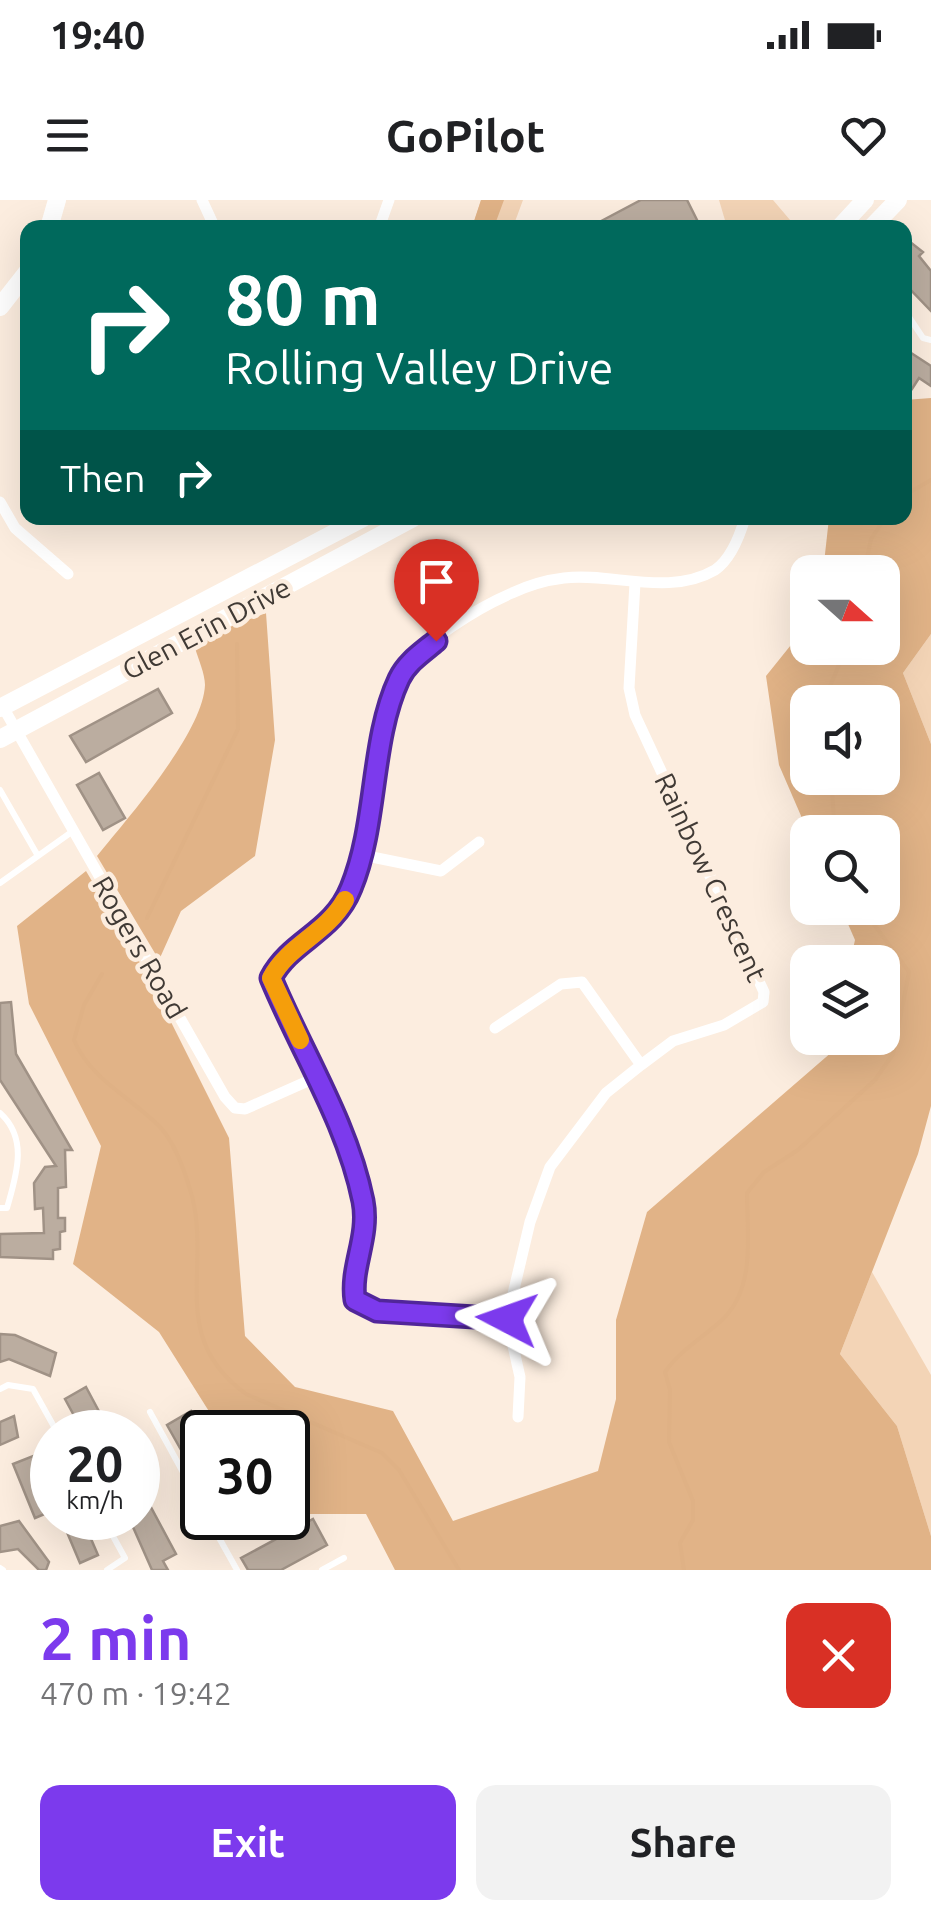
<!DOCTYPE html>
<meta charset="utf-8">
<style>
:root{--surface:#fff;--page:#f2f2f2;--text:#202124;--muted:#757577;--accent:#7c3aed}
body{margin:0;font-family:Ubuntu,sans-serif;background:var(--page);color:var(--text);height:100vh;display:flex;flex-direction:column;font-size:38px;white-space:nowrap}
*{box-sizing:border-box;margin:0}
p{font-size:32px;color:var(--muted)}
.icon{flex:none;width:55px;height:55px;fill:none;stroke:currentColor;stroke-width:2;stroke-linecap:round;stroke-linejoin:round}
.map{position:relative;height:1370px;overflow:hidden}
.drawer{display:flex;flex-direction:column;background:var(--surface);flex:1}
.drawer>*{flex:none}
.top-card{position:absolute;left:20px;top:20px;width:892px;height:305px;border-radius:20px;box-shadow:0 10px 40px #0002;background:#00695c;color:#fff;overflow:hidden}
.needle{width:65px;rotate:111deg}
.controls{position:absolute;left:790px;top:355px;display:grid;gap:20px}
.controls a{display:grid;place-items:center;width:110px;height:110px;border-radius:20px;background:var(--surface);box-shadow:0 10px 40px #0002;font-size:50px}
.speed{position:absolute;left:30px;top:1210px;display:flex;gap:20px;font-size:50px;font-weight:700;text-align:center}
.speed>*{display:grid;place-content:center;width:130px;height:130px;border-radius:50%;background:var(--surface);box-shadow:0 10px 40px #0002;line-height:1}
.speed small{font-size:25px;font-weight:400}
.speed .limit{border:5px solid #111;border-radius:15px;background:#fff;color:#111}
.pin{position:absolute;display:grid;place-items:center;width:85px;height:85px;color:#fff;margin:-102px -42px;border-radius:50% 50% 50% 0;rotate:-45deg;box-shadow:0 0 10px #0007}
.pin .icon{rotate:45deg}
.me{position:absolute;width:110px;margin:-55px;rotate:274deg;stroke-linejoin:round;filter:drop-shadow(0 0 8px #0008)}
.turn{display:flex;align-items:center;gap:35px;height:210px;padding:0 40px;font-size:45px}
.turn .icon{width:130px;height:130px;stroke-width:2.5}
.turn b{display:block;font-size:70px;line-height:85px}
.then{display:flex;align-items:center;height:95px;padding:0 40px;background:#0003;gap:20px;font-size:38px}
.round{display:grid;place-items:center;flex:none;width:105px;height:105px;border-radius:20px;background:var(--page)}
.headline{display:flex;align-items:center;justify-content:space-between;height:170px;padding:0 40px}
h1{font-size:60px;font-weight:700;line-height:75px;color:var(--accent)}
.action{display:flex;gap:20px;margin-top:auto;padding:20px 40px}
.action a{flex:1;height:115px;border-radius:20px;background:var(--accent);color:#fff;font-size:40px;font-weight:700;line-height:115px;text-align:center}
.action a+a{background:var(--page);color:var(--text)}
.status{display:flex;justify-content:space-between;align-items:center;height:70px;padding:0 50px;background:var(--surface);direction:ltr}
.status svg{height:28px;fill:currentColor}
header{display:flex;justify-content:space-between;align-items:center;height:130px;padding:0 40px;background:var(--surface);font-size:45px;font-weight:700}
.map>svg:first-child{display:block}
.green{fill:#f3d4b6}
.forest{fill:#e1b387;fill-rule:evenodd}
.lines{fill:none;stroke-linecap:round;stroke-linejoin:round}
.stream{stroke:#dfb185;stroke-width:4}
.building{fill:#bbada0;stroke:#a09286;stroke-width:2.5}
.lane{stroke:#fff;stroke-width:6}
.street{stroke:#fff;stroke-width:11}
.secondary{stroke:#fff;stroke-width:18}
.route-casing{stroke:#51269a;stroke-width:25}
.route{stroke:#7c3aed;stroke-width:18}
.slow{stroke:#f59e0b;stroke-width:18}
.labels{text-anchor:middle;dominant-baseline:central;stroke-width:9;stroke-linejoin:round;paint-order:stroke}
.street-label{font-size:28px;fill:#403a35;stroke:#fceddf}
</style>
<div class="status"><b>19:40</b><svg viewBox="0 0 49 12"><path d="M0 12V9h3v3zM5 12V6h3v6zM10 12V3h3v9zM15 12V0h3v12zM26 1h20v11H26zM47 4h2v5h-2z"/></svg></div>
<header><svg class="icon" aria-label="menu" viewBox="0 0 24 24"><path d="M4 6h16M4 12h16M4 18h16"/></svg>GoPilot<svg class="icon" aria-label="heart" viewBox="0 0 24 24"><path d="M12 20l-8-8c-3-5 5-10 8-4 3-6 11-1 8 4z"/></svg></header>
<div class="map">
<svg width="931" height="1370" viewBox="0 0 931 1370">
<rect width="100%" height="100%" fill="#fceddf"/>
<!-- green -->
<path class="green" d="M481,0H523L513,27L472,28Z
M719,0H773L796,27H727Z
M931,434V544L903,473Z
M872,1072L931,1175V1336L897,1226L840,1154Z"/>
<!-- forest -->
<path class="forest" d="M481,0H504L494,27H472Z
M931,198V434L903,473L931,544V906L918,954L840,1154L897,1226L931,1336V1370H395L366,1314H288V1232H222L159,1132L73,1064L101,946L29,804L17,726L86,671L149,778L229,938L245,1136L295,1187L393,1211L453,1321L598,1271L616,1199V1120L647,1012L833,851L836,838H882V762H850L855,740L841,708H882V632H808L779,565L766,476L807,425L808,448H882V372H823L829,318H905V200ZM808,502H882V578H808Z
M266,413L275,540L255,656L181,711L159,760L97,656C127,619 203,533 205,485C205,474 198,458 195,448L222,430Z"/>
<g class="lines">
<!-- stream -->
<path class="stream" d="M905,295L931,280
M864,372L871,339L885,318
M830,502L829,489L846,448
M831,578L835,632
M147,718L238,529L237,444
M102,774L84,805L74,840C90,879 132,898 160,927C175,943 186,975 192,996C211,1071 168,1137 246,1194L382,1253L399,1270L459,1370
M684,1370L680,1343L693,1320V1301L669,1242L670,1190L665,1172C680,1150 704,1137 723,1119C756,1087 747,1034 747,993L764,972L798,950L875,880L893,854L909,772L862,708"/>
</g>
<!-- building -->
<path class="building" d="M641,0H687L701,28H588Z
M905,38L923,52L919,56L931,71V111L906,85Z
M905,149L931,166V186L919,178L912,189L905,184Z
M158,489L172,513L86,562L70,536Z
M99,573L125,618L103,630L77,585Z
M11,802L16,854L72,950H65L66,987L58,988V1018H65V1031L60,1032V1049L53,1050V1059L0,1057V1034L44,1033L43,1008L35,1009L34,983L45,967L56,966L0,880V803Z
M0,1134L15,1135L56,1153L50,1176L9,1159L0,1162Z
M86,1187L110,1232H83L65,1199Z
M191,1211L202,1231V1287L167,1225Z
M14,1216L18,1237L0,1245V1222Z
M33,1256L52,1302V1311L35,1318L13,1264Z
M138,1283L176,1354L163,1361L168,1370H152L129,1318H138Z
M61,1318H82L98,1355L80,1363Z
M313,1319L327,1345L281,1370H248L241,1358Z
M19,1321L49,1362L46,1370H39L18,1349L0,1352V1326Z"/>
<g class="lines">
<!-- lane -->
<path class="lane" d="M905,111L923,138L931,140
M0,590L38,656
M0,683L73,631
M0,913C29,939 16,976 7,1008H0
M0,1189L8,1185L33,1189L57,1232
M150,1212L202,1307
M103,1318L125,1358L107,1370
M208,1318L237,1370
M0,1368L3,1370
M322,1370L344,1358"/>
<!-- street -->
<path class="street" d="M202,0L215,28
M379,28L389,0
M0,302L15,328L68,374
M3,507L225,897L235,908L245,909L317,877
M362,655L441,671L479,642
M495,828L561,784L582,782L641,865
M507,1119L377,1111L355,1101C350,1067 371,1037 363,1001C347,923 301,851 271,778C291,741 332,733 351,689C371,640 376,584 386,532C389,513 391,490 402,474C423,441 477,408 512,393C527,386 547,380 564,378C611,372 669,397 715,370C731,359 740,335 745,318
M518,1217L520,1177L507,1119L530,1022L550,967L606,893L641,865L673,841L724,825L763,802L764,792L635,515L629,488L635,383"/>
<!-- secondary -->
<path class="secondary" d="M49,28L57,0
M839,28L865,0
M871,28L898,0
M0,107L28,71
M0,508L363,318
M0,539L413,318"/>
</g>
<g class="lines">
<defs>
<path id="route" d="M436,441C423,452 407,462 399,479C370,541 378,623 351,688C333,733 291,740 271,778C301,851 347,922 363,1001C370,1037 350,1067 355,1100L377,1111L507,1119"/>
</defs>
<!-- route casing -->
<use href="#route" class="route-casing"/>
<!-- route -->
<use href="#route" class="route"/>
<!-- slow -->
<path class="slow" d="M300,840L271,778C288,745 326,734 345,700"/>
</g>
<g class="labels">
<!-- street labels -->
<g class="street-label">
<text transform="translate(206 428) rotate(-28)">Glen Erin Drive</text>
<text transform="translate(711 677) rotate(65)">Rainbow Crescent</text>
<text transform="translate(140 747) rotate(60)">Rogers Road</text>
</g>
</g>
</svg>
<div class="controls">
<a><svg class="needle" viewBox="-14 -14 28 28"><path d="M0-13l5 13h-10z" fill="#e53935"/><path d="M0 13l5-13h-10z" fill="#757577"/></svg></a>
<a><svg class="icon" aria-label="sound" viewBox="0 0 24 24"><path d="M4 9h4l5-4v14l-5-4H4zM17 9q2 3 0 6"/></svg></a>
<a><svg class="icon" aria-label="search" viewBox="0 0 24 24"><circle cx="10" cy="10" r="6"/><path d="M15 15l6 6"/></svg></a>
<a><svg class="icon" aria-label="layers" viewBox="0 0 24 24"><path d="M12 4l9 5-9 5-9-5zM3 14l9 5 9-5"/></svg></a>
</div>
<div class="speed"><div>20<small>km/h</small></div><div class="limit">30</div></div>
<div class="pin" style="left:436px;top:441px;background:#d93025"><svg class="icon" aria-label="arrive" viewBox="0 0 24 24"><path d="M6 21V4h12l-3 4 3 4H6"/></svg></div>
<svg class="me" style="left:507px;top:1119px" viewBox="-20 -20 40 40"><path d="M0-17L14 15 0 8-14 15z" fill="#7c3aed" stroke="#fff" stroke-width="4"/></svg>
<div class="top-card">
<div class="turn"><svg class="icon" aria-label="right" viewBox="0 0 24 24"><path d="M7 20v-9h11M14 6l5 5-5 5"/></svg><div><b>80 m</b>Rolling Valley Drive</div></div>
<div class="then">Then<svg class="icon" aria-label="right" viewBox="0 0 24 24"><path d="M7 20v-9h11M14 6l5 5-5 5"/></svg></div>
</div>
</div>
<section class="drawer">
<div class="headline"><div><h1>2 min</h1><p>470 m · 19:42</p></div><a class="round" style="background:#d93025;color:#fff"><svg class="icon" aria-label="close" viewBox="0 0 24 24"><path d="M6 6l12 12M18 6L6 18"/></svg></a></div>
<div class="action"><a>Exit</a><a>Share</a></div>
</section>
